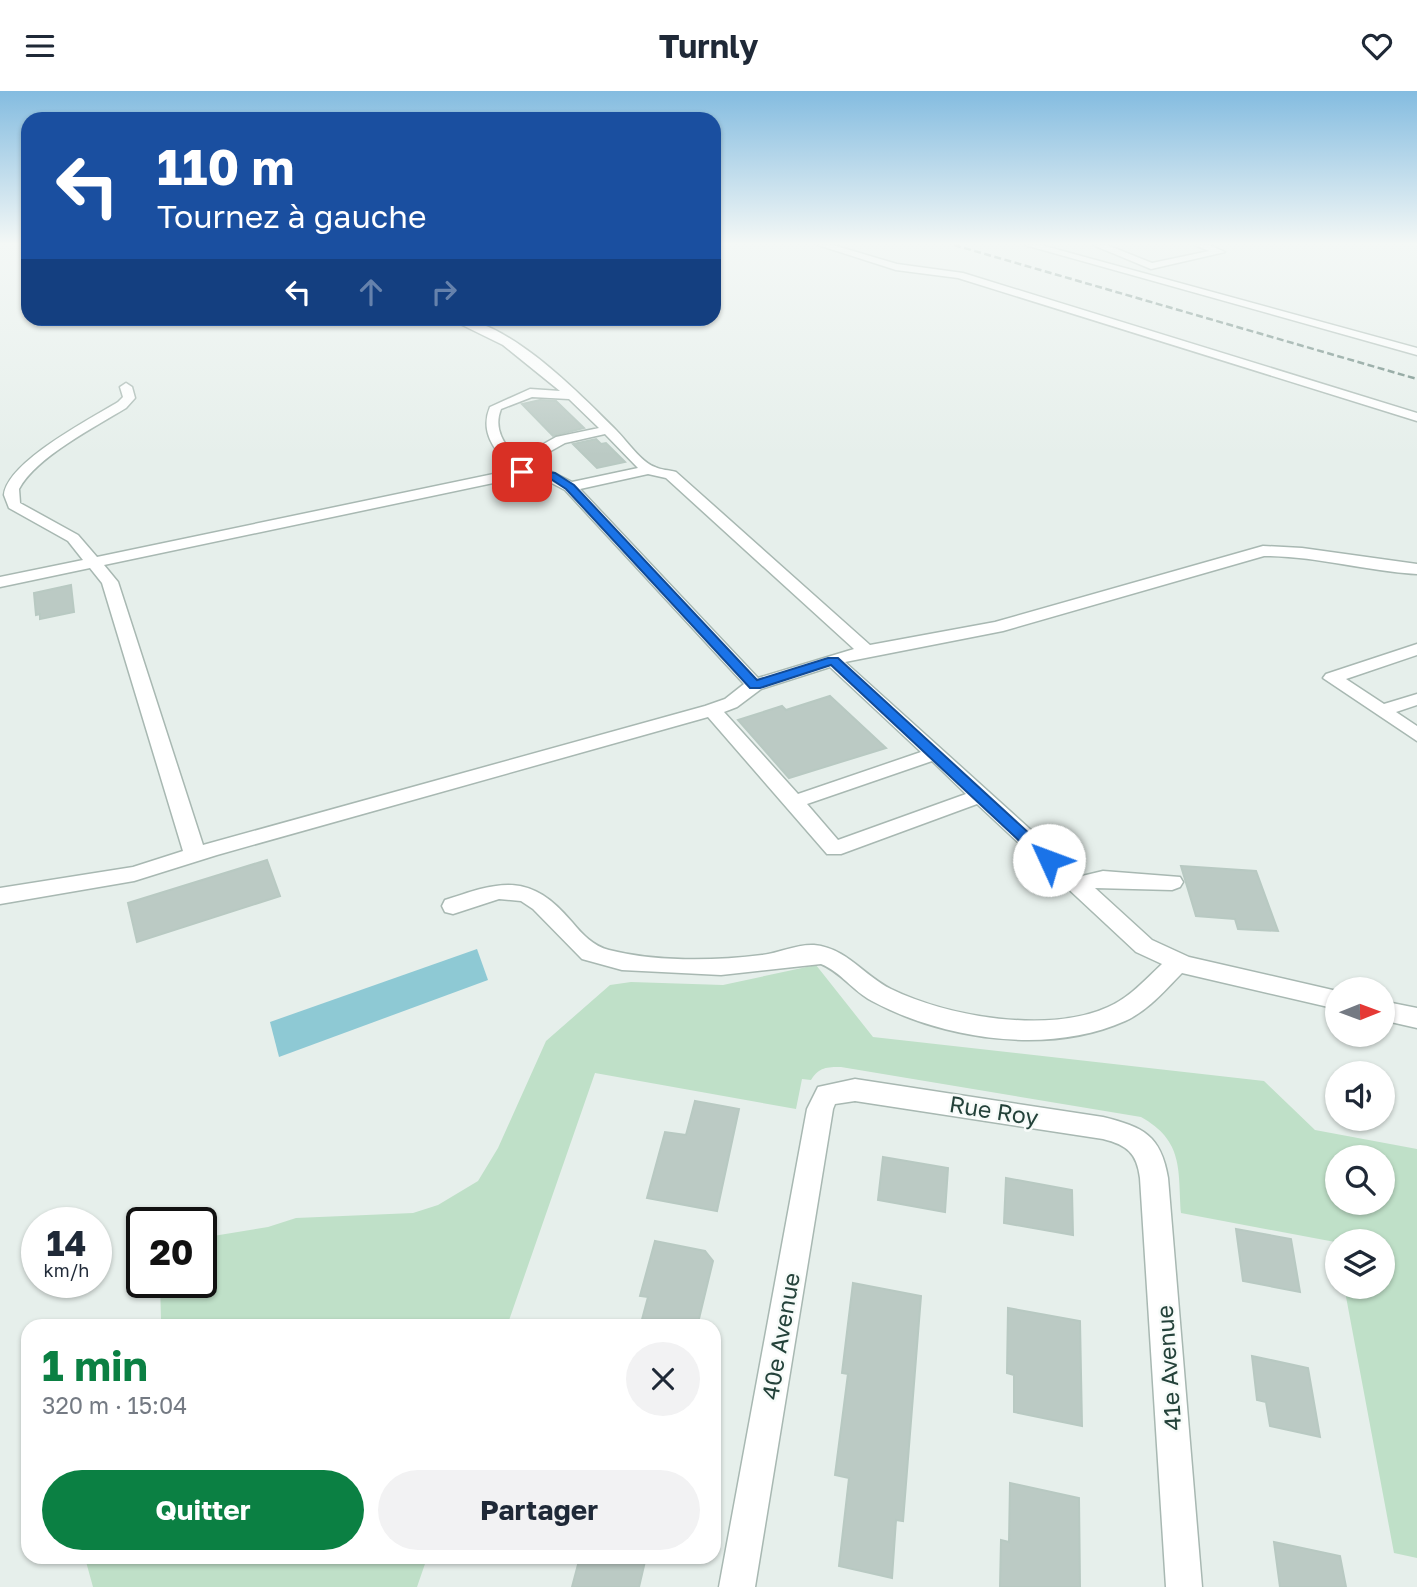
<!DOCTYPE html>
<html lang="fr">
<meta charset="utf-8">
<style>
:root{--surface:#fff;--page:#f2f2f3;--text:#1f2937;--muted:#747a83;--accent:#0b8043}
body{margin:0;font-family:"Golos Text",sans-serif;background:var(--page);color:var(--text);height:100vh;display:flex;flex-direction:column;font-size:26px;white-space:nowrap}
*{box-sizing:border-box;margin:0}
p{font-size:23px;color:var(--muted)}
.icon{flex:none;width:38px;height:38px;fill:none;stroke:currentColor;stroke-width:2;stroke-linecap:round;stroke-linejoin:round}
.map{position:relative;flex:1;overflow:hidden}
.drawer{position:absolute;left:21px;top:1228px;width:700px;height:245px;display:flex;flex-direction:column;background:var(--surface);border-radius:21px;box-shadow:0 2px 5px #0004}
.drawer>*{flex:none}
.top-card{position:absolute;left:21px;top:21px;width:700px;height:214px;border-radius:21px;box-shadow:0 2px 5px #0004;background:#1a4fa0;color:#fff;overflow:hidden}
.needle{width:46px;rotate:89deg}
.buttons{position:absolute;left:1325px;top:886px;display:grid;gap:14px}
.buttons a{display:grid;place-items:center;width:70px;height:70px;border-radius:50%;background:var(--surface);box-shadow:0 2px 5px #0004;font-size:35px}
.speed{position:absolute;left:21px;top:1116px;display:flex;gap:14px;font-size:35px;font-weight:700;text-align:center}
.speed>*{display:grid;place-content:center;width:91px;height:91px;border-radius:50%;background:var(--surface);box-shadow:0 2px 5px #0004;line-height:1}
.speed small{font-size:18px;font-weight:400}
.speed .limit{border:4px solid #111;border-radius:10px;background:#fff;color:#111}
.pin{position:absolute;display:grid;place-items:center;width:60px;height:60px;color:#fff;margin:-30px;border-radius:14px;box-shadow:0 4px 10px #0006}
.me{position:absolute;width:77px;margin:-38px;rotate:313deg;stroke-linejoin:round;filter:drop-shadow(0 0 5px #0008)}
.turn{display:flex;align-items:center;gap:24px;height:147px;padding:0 21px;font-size:32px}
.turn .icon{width:91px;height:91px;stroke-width:2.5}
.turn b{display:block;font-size:49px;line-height:60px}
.lanes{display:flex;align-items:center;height:66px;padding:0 21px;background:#0003;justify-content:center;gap:35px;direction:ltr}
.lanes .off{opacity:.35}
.round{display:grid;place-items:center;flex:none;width:74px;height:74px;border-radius:37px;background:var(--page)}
.summary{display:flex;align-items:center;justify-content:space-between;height:119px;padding:0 21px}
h1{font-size:42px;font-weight:700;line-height:52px;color:var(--accent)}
.primary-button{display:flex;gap:14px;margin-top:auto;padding:14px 21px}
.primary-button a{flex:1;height:80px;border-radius:42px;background:var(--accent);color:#fff;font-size:28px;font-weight:700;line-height:80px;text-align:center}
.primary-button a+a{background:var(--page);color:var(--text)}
header{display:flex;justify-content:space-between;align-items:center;height:91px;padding:0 21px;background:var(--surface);font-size:32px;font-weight:700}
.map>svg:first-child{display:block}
.green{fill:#bfe0c8;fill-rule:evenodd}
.water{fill:#8ec9d4}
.building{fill:#bbcac4;stroke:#b8c9c2;stroke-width:2}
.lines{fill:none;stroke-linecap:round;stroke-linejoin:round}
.minor-casing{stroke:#a8b8b2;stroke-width:3}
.minor{fill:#fff;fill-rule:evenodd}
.rail{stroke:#5f7d75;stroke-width:2.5;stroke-dasharray:7 3.5;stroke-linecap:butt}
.route{fill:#1a73e8;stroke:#114b97;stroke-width:2}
.labels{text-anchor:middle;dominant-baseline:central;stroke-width:5;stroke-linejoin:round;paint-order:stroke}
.near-street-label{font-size:23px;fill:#24423a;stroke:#f7fbf9}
</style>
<header><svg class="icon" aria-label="menu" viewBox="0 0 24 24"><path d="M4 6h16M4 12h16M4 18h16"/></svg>Turnly<svg class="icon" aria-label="heart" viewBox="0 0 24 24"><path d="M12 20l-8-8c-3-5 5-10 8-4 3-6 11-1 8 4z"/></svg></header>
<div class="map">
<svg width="1417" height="1496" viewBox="0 0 1417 1496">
<rect width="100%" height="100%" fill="#e6efeb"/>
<!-- green -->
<path class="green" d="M816,874L873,946L1264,990L1315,1039L1417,1058V1467L1394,1462L1344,1195H1382V1150H1337V1158L1335,1151L1181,1122C1178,1079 1184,1050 1141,1026L841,976C827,976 819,976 811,989L802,988L796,1018L595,982L507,1235H165L161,1228L160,1192H201V1147L268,1136L296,1127L413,1122L438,1114L478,1090L498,1057L546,950L610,894L631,891L723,894ZM1337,1066H1382V1111H1337Z
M85,1467V1466L427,1467L417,1496H93Z"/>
<!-- water -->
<path class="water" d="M477,858L488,889L279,966L270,931Z"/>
<!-- building -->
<path class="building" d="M540,309L556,310L584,337L553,345L522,313Z
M596,348L601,353L606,352L625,371L597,377L573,353Z
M71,494L74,521L40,528V523L36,524L34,502Z
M830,605L886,657L789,687L738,629L782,615L786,619Z
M267,769L280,805L137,851L128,812Z
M1181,775L1256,780L1278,840L1238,838L1235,828L1196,825Z
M695,1010L739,1018L717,1120L647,1107L665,1041L686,1044Z
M883,1066L948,1077L945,1121L878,1109Z
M1006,1087L1072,1099L1073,1144L1004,1132Z
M1236,1138L1291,1148L1300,1201L1243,1190Z
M655,1150L705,1160L713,1170L697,1236H640L648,1206L640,1205Z
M853,1192L921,1205L903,1430L896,1429L892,1487L839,1475L849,1387L835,1384L848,1283L842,1282Z
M1008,1217L1080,1230L1082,1335L1014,1321V1284L1007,1282Z
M1252,1265L1308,1277L1320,1346L1270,1335L1266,1311L1257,1309Z
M1010,1392L1079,1407L1080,1496H1000L1001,1449L1009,1451Z
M1274,1451L1340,1465L1346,1496H1280Z
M580,1466H646L639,1496H572Z"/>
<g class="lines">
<defs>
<path id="minor" d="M818,154H833L897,173L963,182L1417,322V330L958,187L896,179Z
M1025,154H1041L1417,257V264Z
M1093,154H1107L1152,172L1209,160L1195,154H1209L1225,161L1151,178Z
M450,228C503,223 580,303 616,339C627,350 641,371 655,376C661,379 669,379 676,381L870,554L995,531L1263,455L1302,457L1417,473V483C1365,480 1316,465 1264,465L1003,540L845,571L1082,785L1103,780L1180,786L1183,791L1180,796L1172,799L1095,797L1152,849L1189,866L1337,900V918L1182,882C1165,899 1148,920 1125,930C1049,964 945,949 872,910C853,900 841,881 821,873L721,884L622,879L582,868L533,818L521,810L499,808L453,823L445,821L442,815L445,809C501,790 530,781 572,831C582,843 593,855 609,859C656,871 714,870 762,864C779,862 797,853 814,854C847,857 864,885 891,898C949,926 1048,943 1108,916C1129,907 1145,889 1162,873L1136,861L977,713L841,763H827L708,626L217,764L134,790L0,813V797L133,776L183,760L102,492L90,477L0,496V486L83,469L68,450L9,417L4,404C7,371 90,328 118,311L123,306L120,296L126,292L132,296L135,307L126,317C95,336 36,366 19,398L20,412L78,444L97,466L512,379C496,360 479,342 490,316L530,298L560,300L503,254ZM532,306L569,308L599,337L556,346L517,368C504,353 493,338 501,318ZM605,343L638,377L572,391L552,381L524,375L565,352ZM648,383L666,387L854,558L758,587L580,398ZM522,386L544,388L565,399L744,593L725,608L705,615L203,754L118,491L104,474ZM830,576L921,661L798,703L724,621L737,616L761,598ZM932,670L966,703L838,749L807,713Z
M1417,553V564L1346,588L1384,613L1417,603V614L1396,621L1417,635V650L1323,587L1326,583Z
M1382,910L1417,917V937L1382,929Z
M855,988L1103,1026C1143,1036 1161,1044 1168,1087L1202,1496H1166L1140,1087C1137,1062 1127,1054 1103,1048L855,1010L835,1013L833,1018L755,1496H719L807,1018L818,996Z"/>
</defs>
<!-- minor casing -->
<use href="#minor" class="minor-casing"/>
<!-- minor -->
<use href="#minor" class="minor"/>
<!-- rail -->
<path class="rail" d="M954,154L1417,288"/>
</g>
<!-- sky -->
<linearGradient id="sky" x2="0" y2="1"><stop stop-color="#84bce0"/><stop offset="0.42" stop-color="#f4f8f6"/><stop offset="1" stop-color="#f4f8f6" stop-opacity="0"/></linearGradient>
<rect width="1417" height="364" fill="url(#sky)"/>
<!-- route -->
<path class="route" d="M522,378L555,382L574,394L757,589L828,567H838L1055,766V773H1044L831,574L760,597H750L566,398L549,387L518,384V379Z"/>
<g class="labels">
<!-- near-street labels -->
<g class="near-street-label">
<text transform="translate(994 1019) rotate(9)">Rue Roy</text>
<text transform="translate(780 1245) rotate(-80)">40e Avenue</text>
<text transform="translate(1168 1277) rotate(-94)">41e Avenue</text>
</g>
</g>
</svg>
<div class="buttons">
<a><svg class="needle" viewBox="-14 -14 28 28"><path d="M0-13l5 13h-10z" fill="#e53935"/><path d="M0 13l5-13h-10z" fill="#747a83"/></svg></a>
<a><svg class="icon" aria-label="sound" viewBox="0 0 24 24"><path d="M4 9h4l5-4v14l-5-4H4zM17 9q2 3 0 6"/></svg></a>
<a><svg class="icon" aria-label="search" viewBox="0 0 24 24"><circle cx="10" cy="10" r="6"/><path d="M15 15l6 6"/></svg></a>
<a><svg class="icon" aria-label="layers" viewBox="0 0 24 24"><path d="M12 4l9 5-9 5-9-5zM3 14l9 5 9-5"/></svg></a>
</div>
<div class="speed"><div>14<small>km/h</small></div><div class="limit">20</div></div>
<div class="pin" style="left:522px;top:381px;background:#d93025"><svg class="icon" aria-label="arrive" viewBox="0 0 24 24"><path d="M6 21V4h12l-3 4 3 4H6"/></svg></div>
<svg class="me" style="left:1049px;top:769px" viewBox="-20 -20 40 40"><circle r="19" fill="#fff"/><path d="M0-13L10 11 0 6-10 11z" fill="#1a73e8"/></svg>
<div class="top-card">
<div class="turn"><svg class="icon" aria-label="left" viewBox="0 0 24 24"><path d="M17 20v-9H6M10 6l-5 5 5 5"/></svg><div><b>110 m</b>Tournez à gauche</div></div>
<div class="lanes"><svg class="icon" aria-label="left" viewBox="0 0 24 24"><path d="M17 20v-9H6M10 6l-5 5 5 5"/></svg><svg class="icon off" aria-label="ahead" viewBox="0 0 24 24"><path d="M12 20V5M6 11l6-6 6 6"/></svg><svg class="icon off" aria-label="right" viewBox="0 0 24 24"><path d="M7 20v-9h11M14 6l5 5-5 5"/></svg></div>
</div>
<section class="drawer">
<div class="summary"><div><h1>1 min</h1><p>320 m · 15:04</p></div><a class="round"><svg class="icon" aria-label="close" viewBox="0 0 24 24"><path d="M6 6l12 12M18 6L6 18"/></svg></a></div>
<div class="primary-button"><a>Quitter</a><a>Partager</a></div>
</section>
</div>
